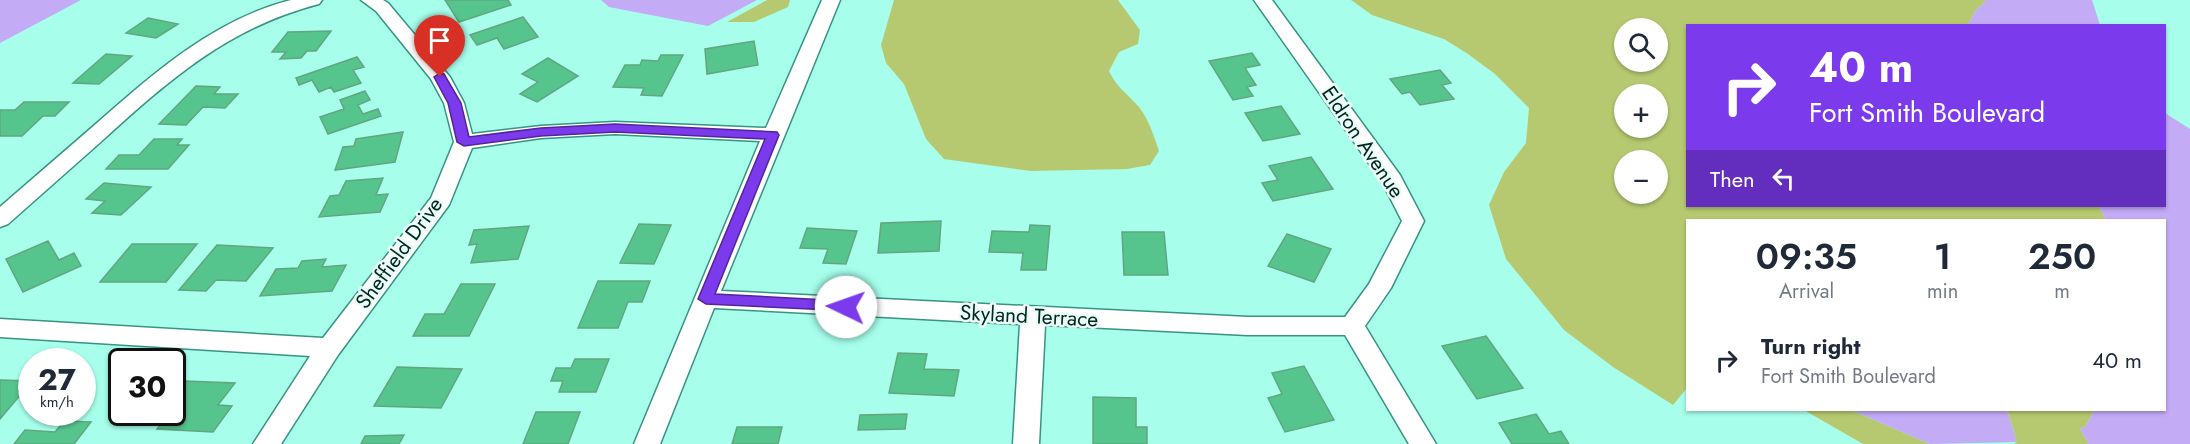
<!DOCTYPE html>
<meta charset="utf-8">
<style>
:root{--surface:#fff;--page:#f6f6f7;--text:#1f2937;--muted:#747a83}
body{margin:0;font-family:Jost,sans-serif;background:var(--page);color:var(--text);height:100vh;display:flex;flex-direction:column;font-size:22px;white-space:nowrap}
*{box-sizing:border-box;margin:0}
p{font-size:20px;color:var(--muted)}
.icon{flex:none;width:33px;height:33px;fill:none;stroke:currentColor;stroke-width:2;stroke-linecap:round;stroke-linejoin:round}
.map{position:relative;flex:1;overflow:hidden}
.side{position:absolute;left:1686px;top:219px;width:480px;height:192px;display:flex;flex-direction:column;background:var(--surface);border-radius:0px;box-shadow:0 2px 4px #0004}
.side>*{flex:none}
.guide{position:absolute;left:1686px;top:24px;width:480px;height:183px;border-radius:0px;box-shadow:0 2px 4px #0004;background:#7c3aed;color:#fff;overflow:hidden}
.buttons{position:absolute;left:1614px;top:18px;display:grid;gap:12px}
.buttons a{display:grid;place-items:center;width:54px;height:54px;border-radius:50%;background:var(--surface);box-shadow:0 2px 4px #0004;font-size:30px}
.speed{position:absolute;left:18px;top:348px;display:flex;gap:12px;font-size:30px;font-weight:700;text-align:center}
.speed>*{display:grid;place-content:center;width:78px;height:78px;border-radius:50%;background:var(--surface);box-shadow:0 2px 4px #0004;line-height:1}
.speed small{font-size:15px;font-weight:400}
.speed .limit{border:3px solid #111;border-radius:9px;background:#fff;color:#111}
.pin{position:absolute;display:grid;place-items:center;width:51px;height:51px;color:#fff;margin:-62px -26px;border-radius:50% 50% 50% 0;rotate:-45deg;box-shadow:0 0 6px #0007}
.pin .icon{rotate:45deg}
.me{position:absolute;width:66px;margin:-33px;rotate:273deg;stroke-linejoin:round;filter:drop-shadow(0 0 4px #0008)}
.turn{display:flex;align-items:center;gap:21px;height:126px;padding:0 24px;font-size:27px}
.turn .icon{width:78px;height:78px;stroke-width:2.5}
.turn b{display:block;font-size:42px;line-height:51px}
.then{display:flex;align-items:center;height:57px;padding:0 24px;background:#0003;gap:12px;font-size:22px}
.eta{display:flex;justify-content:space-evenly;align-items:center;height:102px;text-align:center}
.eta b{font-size:36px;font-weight:600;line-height:42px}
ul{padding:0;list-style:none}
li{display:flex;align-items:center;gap:18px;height:78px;padding:0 24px}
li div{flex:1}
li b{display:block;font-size:22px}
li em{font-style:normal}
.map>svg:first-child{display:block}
.green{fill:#b7c970;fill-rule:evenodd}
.water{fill:#c3abf5}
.building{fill:#56c58d;stroke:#62a681;stroke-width:1.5}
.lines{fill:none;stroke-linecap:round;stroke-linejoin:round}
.minor-casing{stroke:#389382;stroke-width:3}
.minor{fill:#fff;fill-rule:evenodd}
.route{fill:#7c3aed;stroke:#51269a;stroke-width:1.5}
.labels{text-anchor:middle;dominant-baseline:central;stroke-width:5;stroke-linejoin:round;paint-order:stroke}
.street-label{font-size:21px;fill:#002720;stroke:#ebfbf7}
</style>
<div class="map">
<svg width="2190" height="444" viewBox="0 0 2190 444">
<rect width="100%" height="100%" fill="#a6feeb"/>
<!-- green -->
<path class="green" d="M767,0H790L788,7L754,22H727Z
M894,0H1118L1140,30L1138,44L1119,52L1109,71C1116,87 1128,94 1139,107C1149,120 1154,136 1159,151L1150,165L1127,169L1031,171L944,159L926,139L904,84L886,63L881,45Z
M1351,0H1987L1976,10L1968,25L1688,26V206H2099L2106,220H1688L1687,388L1673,405L1613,367L1564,330L1506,259L1489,205L1504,172L1526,143L1529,108L1495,74L1468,54L1444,39L1372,15ZM1624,28H1658V62H1624ZM1624,94H1658V128H1624ZM1624,160H1658V194H1624Z
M1804,410H1851L1930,444H1863Z
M2007,410H2094L2086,426L2080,429L2089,444H2014L2017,442Z"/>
<!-- water -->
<path class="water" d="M0,0H81L0,43Z
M601,0H757L708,26L609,7Z
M1987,0H2092L2100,25H1968L1976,10Z
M2165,113L2190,129V444H2089L2080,429L2086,426L2094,410H2164V220H2106L2099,206H2164Z
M1851,410H2007L2017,442L1930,444Z"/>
<!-- building -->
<path class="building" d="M445,0H508L511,5L459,22Z
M523,17L538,37L504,49L497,38L477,45L470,35Z
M148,18L178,24L156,38L126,33Z
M331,31L316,51H307L301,58L280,59L286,52H272L288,32Z
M754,41L758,65L707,74L705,49Z
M1252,53L1260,65L1245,68L1256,85L1247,87L1253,96L1233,100L1209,61Z
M106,54L132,56L99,84L73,83Z
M661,55H683L662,96L641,95L644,88L613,87L625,65H640L642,60L658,61Z
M357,57L364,67L353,70L361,83L334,92L331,87L319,92L312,80L299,85L296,78Z
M548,58L578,76L537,102L520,94L538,82L522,74Z
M1440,70L1451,83L1442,85L1454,99L1420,105L1410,92L1402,94L1390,79Z
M196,86L220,87L214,94H238L225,108L203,107L186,125L159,124Z
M365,91L370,100L358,105L363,114L378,109L381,116L328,134L320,117L344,109L340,100Z
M24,102H69L55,116H43L22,136H0V110H15Z
M1281,106L1300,134L1263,141L1245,113Z
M403,132L395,162L335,170L343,147L354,146L356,139Z
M154,139H182L177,145H189L168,169H106L119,155H139Z
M1311,157L1333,189L1273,201L1262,183L1278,180L1269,166Z
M383,178L376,195L388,194L380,212L319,217L330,196L339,195L346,181Z
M104,183L151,187L121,215L92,213L105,201L86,199Z
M941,221L939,251L878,253L881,223Z
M639,224L671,225L654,264L620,263Z
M1030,225L1050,226L1046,270H1021L1023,253L989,252L992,231L1029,232Z
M529,226L518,259L471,263L477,244L469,245L474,230Z
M807,228L857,231L846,264L823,263L828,249L800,248Z
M1122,232H1164L1168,275H1124Z
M1287,234L1331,249L1314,282L1268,266Z
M48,241L59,260L74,253L81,266L23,292L6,259Z
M132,244H197L166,282H100Z
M217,245L273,248L246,281L216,280L206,291L179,290Z
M326,259L322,267L346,265L332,291L260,296L276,269L298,268L302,261Z
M598,281H650L642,302H628L618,328H578Z
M461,284H495L469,336H413L425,314H444Z
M1486,336L1523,388L1477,399L1442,346Z
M898,353L927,354L924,369L959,370L954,396L889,393Z
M575,359H609L596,392H559L563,381H551L556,368H571Z
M1304,366L1334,420L1285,432L1268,398L1282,394L1272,373Z
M397,367L462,369L441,408L374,406Z
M0,380L32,381L0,419Z
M185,381L235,383L218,405L232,406L213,432L157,429L178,402H172V396Z
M1093,397L1136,398V427H1147V444H1093Z
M536,412H580L568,444H523Z
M907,414L905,429L858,430L860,415Z
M1536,414L1549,434L1561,431L1569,444H1512L1499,423Z
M64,421L91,422L74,444H14L25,430L55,432Z
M737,427H782L778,444H732Z
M404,435L399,444H361L365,436Z"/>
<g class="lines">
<defs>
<path id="minor" d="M291,0H322L319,4C230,27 171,78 104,139C72,167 40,196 8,224L0,227V207C32,179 65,151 97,123C155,72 215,19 291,0Z
M361,0H383L388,3L450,77L464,103L472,134L541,126L615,122L766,128L822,0H840L721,291L1248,317H1345L1369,284L1402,221L1382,182L1254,0H1272L1400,175L1424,221L1391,288L1365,326L1436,444H1409L1345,335H1248L1045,325L1039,444H1013L1020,324L714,308L660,444H634L760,141L615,134L541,138L472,148L449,205L338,355L281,444H253L310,356L0,337V319L323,338L431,198L454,142L444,103L431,79L376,11Z"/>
</defs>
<!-- minor casing -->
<use href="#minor" class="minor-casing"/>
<!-- minor -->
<use href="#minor" class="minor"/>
</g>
<!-- route -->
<path class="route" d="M440,73L444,74L461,103L469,137L541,128L615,124L777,132L779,135L715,294L846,301L853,307L851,311L706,304L698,299L765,139L615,132L541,136L464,146L457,142L448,103L434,77Z"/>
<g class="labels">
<!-- street labels -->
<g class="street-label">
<text transform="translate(1363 142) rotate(56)">Eldron Avenue</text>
<text transform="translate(399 253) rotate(-54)">Sheffield Drive</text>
<text transform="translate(1029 316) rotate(3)">Skyland Terrace</text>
</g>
</g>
</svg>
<div class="buttons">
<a><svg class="icon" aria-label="search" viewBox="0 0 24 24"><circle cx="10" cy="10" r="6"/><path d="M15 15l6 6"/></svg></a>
<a>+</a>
<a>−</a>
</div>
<div class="speed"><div>27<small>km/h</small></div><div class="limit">30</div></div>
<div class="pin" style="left:440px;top:77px;background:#d93025"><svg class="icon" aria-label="arrive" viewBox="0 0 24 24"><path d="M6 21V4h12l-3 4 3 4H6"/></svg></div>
<svg class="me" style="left:846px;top:307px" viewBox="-20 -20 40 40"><circle r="19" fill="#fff"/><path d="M0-13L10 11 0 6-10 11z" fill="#7c3aed"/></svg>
<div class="guide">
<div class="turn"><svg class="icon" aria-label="right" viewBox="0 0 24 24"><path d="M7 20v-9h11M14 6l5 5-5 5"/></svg><div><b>40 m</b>Fort Smith Boulevard</div></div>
<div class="then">Then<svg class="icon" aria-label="left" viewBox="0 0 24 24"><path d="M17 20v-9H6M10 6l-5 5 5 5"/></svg></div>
</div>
<section class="side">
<div class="eta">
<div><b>09:35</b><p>Arrival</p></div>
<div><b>1</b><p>min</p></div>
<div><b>250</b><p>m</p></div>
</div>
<ul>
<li><svg class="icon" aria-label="right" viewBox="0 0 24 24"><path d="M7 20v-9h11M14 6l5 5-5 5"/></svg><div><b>Turn right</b><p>Fort Smith Boulevard</p></div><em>40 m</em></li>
</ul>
</section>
</div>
